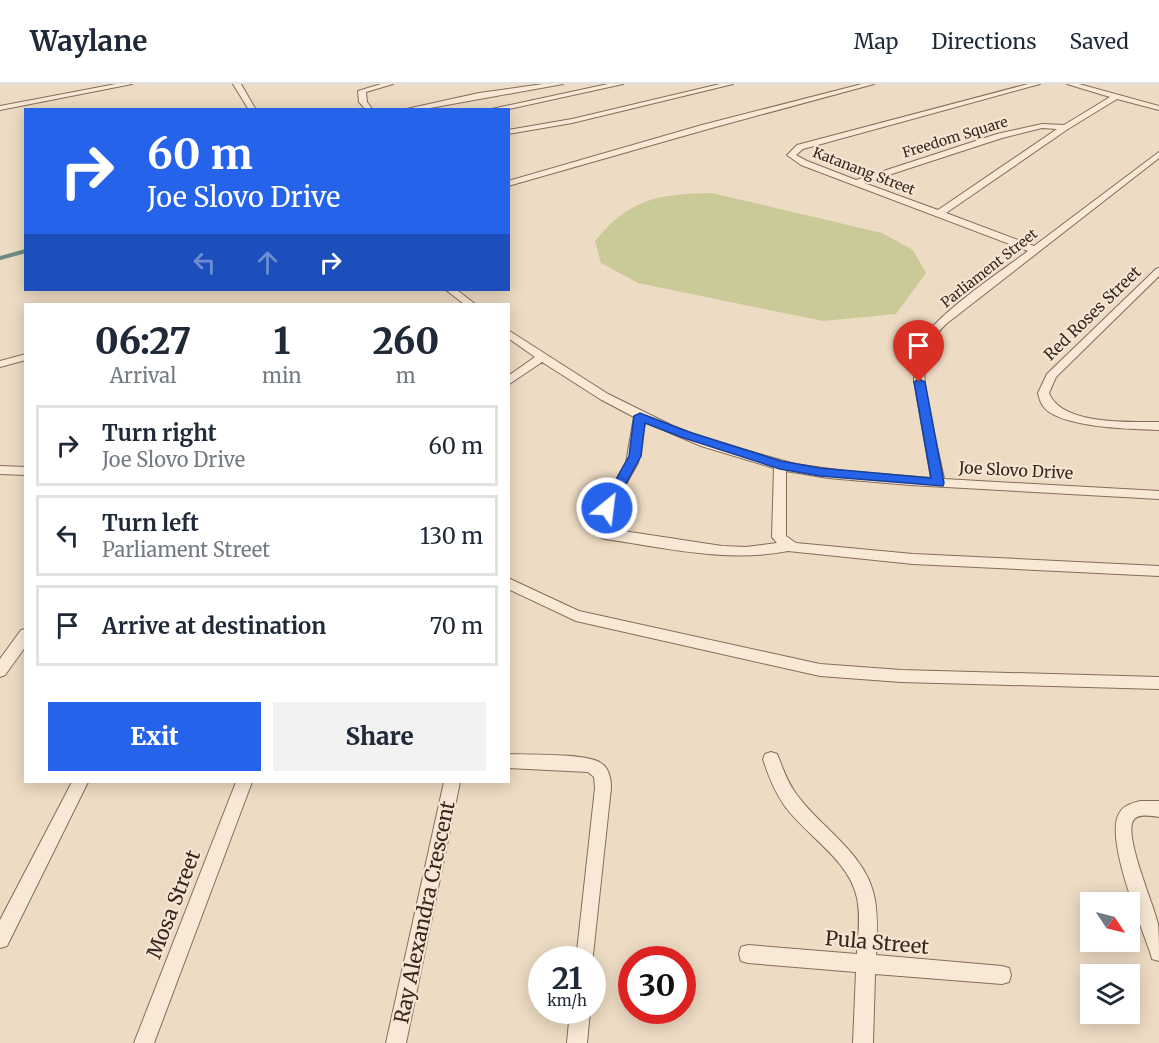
<!DOCTYPE html>
<style>
:root{--surface:#fff;--page:#f2f2f3;--text:#1f2937;--muted:#747a83;--line:#e0e1e3;--accent:#2563eb}
body{margin:0;font-family:Merriweather,serif;background:var(--page);color:var(--text);height:100vh;display:flex;flex-direction:column;font-size:22px;white-space:nowrap}
*{box-sizing:border-box;margin:0}
p{font-size:20px;color:var(--muted)}
.icon{flex:none;width:33px;height:33px;fill:none;stroke:currentColor;stroke-width:2;stroke-linecap:round;stroke-linejoin:round}
.map{position:relative;flex:1;overflow:hidden}
.side{position:absolute;left:24px;top:219px;width:486px;height:480px;display:flex;flex-direction:column;background:var(--surface);border-radius:0px;box-shadow:0 3px 15px #0003}
.side>*{flex:none}
.top-card{position:absolute;left:24px;top:24px;width:486px;height:183px;border-radius:0px;box-shadow:0 3px 15px #0003;background:#2563eb;color:#fff;overflow:hidden}
.needle{width:39px;rotate:125deg}
.fabs{position:absolute;left:1080px;top:808px;display:grid;gap:12px}
.fabs a{display:grid;place-items:center;width:60px;height:60px;border-radius:0px;background:var(--surface);box-shadow:0 3px 15px #0003;font-size:30px}
.speed{position:absolute;left:528px;top:862px;display:flex;gap:12px;font-size:30px;font-weight:700;text-align:center}
.speed>*{display:grid;place-content:center;width:78px;height:78px;border-radius:50%;background:var(--surface);box-shadow:0 3px 15px #0003;line-height:1}
.speed small{font-size:15px;font-weight:400}
.speed .limit{border:9px solid #d22;background:#fff;color:#111}
.pin{position:absolute;display:grid;place-items:center;width:51px;height:51px;color:#fff;margin:-62px -26px;border-radius:50% 50% 50% 0;rotate:-45deg;box-shadow:0 0 6px #0007}
.pin .icon{rotate:45deg}
.me{position:absolute;width:66px;margin:-33px;rotate:29deg;stroke-linejoin:round;filter:drop-shadow(0 0 4px #0008)}
.turn{display:flex;align-items:center;gap:21px;height:126px;padding:0 24px;font-size:27px}
.turn .icon{width:78px;height:78px;stroke-width:2.5}
.turn b{display:block;font-size:42px;line-height:51px}
.lanes{display:flex;align-items:center;height:57px;padding:0 24px;background:#0003;justify-content:center;gap:30px;direction:ltr}
.lanes .off{opacity:.35}
.eta{display:flex;justify-content:space-evenly;align-items:center;height:102px;text-align:center}
.eta b{font-size:36px;font-weight:800;line-height:42px}
.cta{display:flex;gap:12px;margin-top:auto;padding:12px 24px}
.cta a{flex:1;height:69px;border-radius:0px;background:var(--accent);color:#fff;font-size:24px;font-weight:800;line-height:69px;text-align:center}
.cta a+a{background:var(--page);color:var(--text)}
ul{padding:0;list-style:none}
li{display:flex;align-items:center;gap:18px;height:81px;margin:0 12px 9px;padding:0 12px;border:3px solid var(--line);border-radius:0px}
li div{flex:1}
li b{display:block;font-size:22px}
li em{font-style:normal}
header{display:flex;align-items:center;gap:36px;box-sizing:border-box;height:84px;padding:0 30px;background:var(--surface);border-bottom:2px solid var(--line)}
header strong{font-size:28px}
nav{display:flex;gap:33px;margin-inline-start:auto;font-size:21px}
.map>svg:first-child{display:block}
.green{fill:#caca98}
.lines{fill:none;stroke-linecap:round;stroke-linejoin:round}
.stream{stroke:#6c8e81;stroke-width:4}
.minor-casing{stroke:#866c5b;stroke-width:2}
.minor{fill:#f8e9d6;fill-rule:evenodd}
.route{fill:#2563eb;stroke:#184099;stroke-width:1.5}
.labels{text-anchor:middle;dominant-baseline:central;stroke-width:4.5;stroke-linejoin:round;paint-order:stroke}
.far-street-label{font-size:14px;fill:#37271e;stroke:#f4e6d3}
.street-label{font-size:16px;fill:#37271e;stroke:#f4e6d3}
.near-street-label{font-size:20px;fill:#37271e;stroke:#f4e6d3}
</style>
<header>
<strong>Waylane</strong>
<nav><a>Map</a><a>Directions</a><a>Saved</a></nav>
</header>
<div class="map">
<svg width="1159" height="959" viewBox="0 0 1159 959">
<rect width="100%" height="100%" fill="#eddbc3"/>
<!-- green -->
<path class="green" d="M712,109L882,149L913,166L926,189L896,230L823,237L638,199L601,179L595,157C629,114 660,110 712,109Z"/>
<g class="lines">
<!-- stream -->
<path class="stream" d="M0,174L26,167"/>
<defs>
<path id="minor" d="M116,0H132L0,26V22Z
M233,0H241L256,26H249Z
M381,0H393L366,8L367,18L373,26H366L359,18L358,7Z
M543,0H563L419,26H402L479,9Z
M608,0H623L504,26H487Z
M720,0H733L572,39L508,50V46L572,35Z
M862,0H874L708,45L508,102V97L702,41Z
M1028,0H1040L803,65L796,71L807,77L856,96L997,50L1042,40L1064,41L1110,13L1067,0H1079L1159,22V26L1117,15L1068,45L946,129L1034,162L1159,68V74L946,240C938,248 931,256 927,267C917,298 938,361 944,395L1159,407V415L910,401L828,394L786,387V452L796,459L913,470L1159,482V492L913,480L788,467C727,479 666,464 605,455L593,450L591,441L626,379L634,333L600,315L542,278L508,301V292L535,273L508,254V246L608,310L675,343L710,356L795,380L844,387L931,394L914,296C914,286 913,274 917,264C931,233 999,189 1028,167L801,81L787,71L797,61ZM1042,44L1057,45L938,126L864,99L1002,54ZM645,338L701,362L774,384L772,453L777,459L746,463L722,462L604,444L603,441L638,379Z
M1159,184V192L1056,293L1049,309C1061,341 1129,338 1159,338V346C1133,345 1058,344 1043,322C1040,318 1039,313 1038,309L1047,290L1156,185Z
M446,206H457L475,220H464Z
M26,270V276L0,283V277Z
M0,382L26,383V391L0,390Z
M508,494L579,527L820,580L901,586L1159,593V605L901,598L820,592L576,537L508,505Z
M26,545V562L5,591L0,593V575L21,546Z
M771,668L777,670C783,684 787,698 797,711C822,745 868,771 875,816C878,834 877,853 876,871L1002,882L1009,884L1011,891L1009,898L1002,900L875,890L873,959H853L856,888L748,879L741,877L739,870L741,863L748,861L857,870C858,852 861,832 857,814C849,775 806,752 784,721C774,706 768,691 763,675L765,670Z
M508,670C529,671 586,669 601,679C609,684 611,695 611,704L592,880V876H576L595,704L594,693L588,688L508,684Z
M72,698H88L7,862L0,864V836Z
M236,698H252L154,959H134Z
M444,698H460L406,959H386Z
M1140,717H1159V733C1152,732 1137,729 1133,737C1124,753 1154,821 1158,840C1159,851 1159,866 1159,877L1152,875L1150,868C1141,841 1103,751 1120,728C1124,721 1133,719 1140,717Z
M570,927H590L587,959H567Z"/>
</defs>
<!-- minor casing -->
<use href="#minor" class="minor-casing"/>
<!-- minor -->
<use href="#minor" class="minor"/>
</g>
<!-- route -->
<path class="route" d="M919,295L925,298L944,399L943,402L820,392L780,385L681,353L645,339L641,372L611,427L607,428L600,424L629,372L634,332L640,329L689,348L781,377L820,384L931,394L914,298Z"/>
<g class="labels">
<!-- far-street labels -->
<g class="far-street-label">
<text transform="translate(955 53) rotate(-17)">Freedom Square</text>
<text transform="translate(864 87) rotate(21)">Katanang Street</text>
<text transform="translate(989 184) rotate(-38)">Parliament Street</text>
</g>
<!-- street labels -->
<g class="street-label">
<text transform="translate(1092 229) rotate(-44)">Red Roses Street</text>
<text transform="translate(1016 386) rotate(3)">Joe Slovo Drive</text>
</g>
<!-- near-street labels -->
<g class="near-street-label">
<text transform="translate(173 820) rotate(-69)">Mosa Street</text>
<text transform="translate(424 828) rotate(-78)">Ray Alexandra Crescent</text>
<text transform="translate(877 858) rotate(5)">Pula Street</text>
</g>
</g>
</svg>
<div class="fabs">
<a><svg class="needle" viewBox="-14 -14 28 28"><path d="M0-13l5 13h-10z" fill="#e53935"/><path d="M0 13l5-13h-10z" fill="#747a83"/></svg></a>
<a><svg class="icon" aria-label="layers" viewBox="0 0 24 24"><path d="M12 4l9 5-9 5-9-5zM3 14l9 5 9-5"/></svg></a>
</div>
<div class="speed"><div>21<small>km/h</small></div><div class="limit">30</div></div>
<div class="pin" style="left:919px;top:298px;background:#d93025"><svg class="icon" aria-label="arrive" viewBox="0 0 24 24"><path d="M6 21V4h12l-3 4 3 4H6"/></svg></div>
<svg class="me" style="left:607px;top:424px" viewBox="-20 -20 40 40"><circle r="17" fill="#2563eb" stroke="#fff" stroke-width="3"/><path d="M0-11L8 9 0 5-8 9z" fill="#fff"/></svg>
<div class="top-card">
<div class="turn"><svg class="icon" aria-label="right" viewBox="0 0 24 24"><path d="M7 20v-9h11M14 6l5 5-5 5"/></svg><div><b>60 m</b>Joe Slovo Drive</div></div>
<div class="lanes"><svg class="icon off" aria-label="left" viewBox="0 0 24 24"><path d="M17 20v-9H6M10 6l-5 5 5 5"/></svg><svg class="icon off" aria-label="ahead" viewBox="0 0 24 24"><path d="M12 20V5M6 11l6-6 6 6"/></svg><svg class="icon" aria-label="right" viewBox="0 0 24 24"><path d="M7 20v-9h11M14 6l5 5-5 5"/></svg></div>
</div>
<section class="side">
<div class="eta">
<div><b>06:27</b><p>Arrival</p></div>
<div><b>1</b><p>min</p></div>
<div><b>260</b><p>m</p></div>
</div>
<ul>
<li><svg class="icon" aria-label="right" viewBox="0 0 24 24"><path d="M7 20v-9h11M14 6l5 5-5 5"/></svg><div><b>Turn right</b><p>Joe Slovo Drive</p></div><em>60 m</em></li>
<li><svg class="icon" aria-label="left" viewBox="0 0 24 24"><path d="M17 20v-9H6M10 6l-5 5 5 5"/></svg><div><b>Turn left</b><p>Parliament Street</p></div><em>130 m</em></li>
<li><svg class="icon" aria-label="arrive" viewBox="0 0 24 24"><path d="M6 21V4h12l-3 4 3 4H6"/></svg><div><b>Arrive at destination</b></div><em>70 m</em></li>
</ul>
<div class="cta"><a>Exit</a><a>Share</a></div>
</section>
</div>
